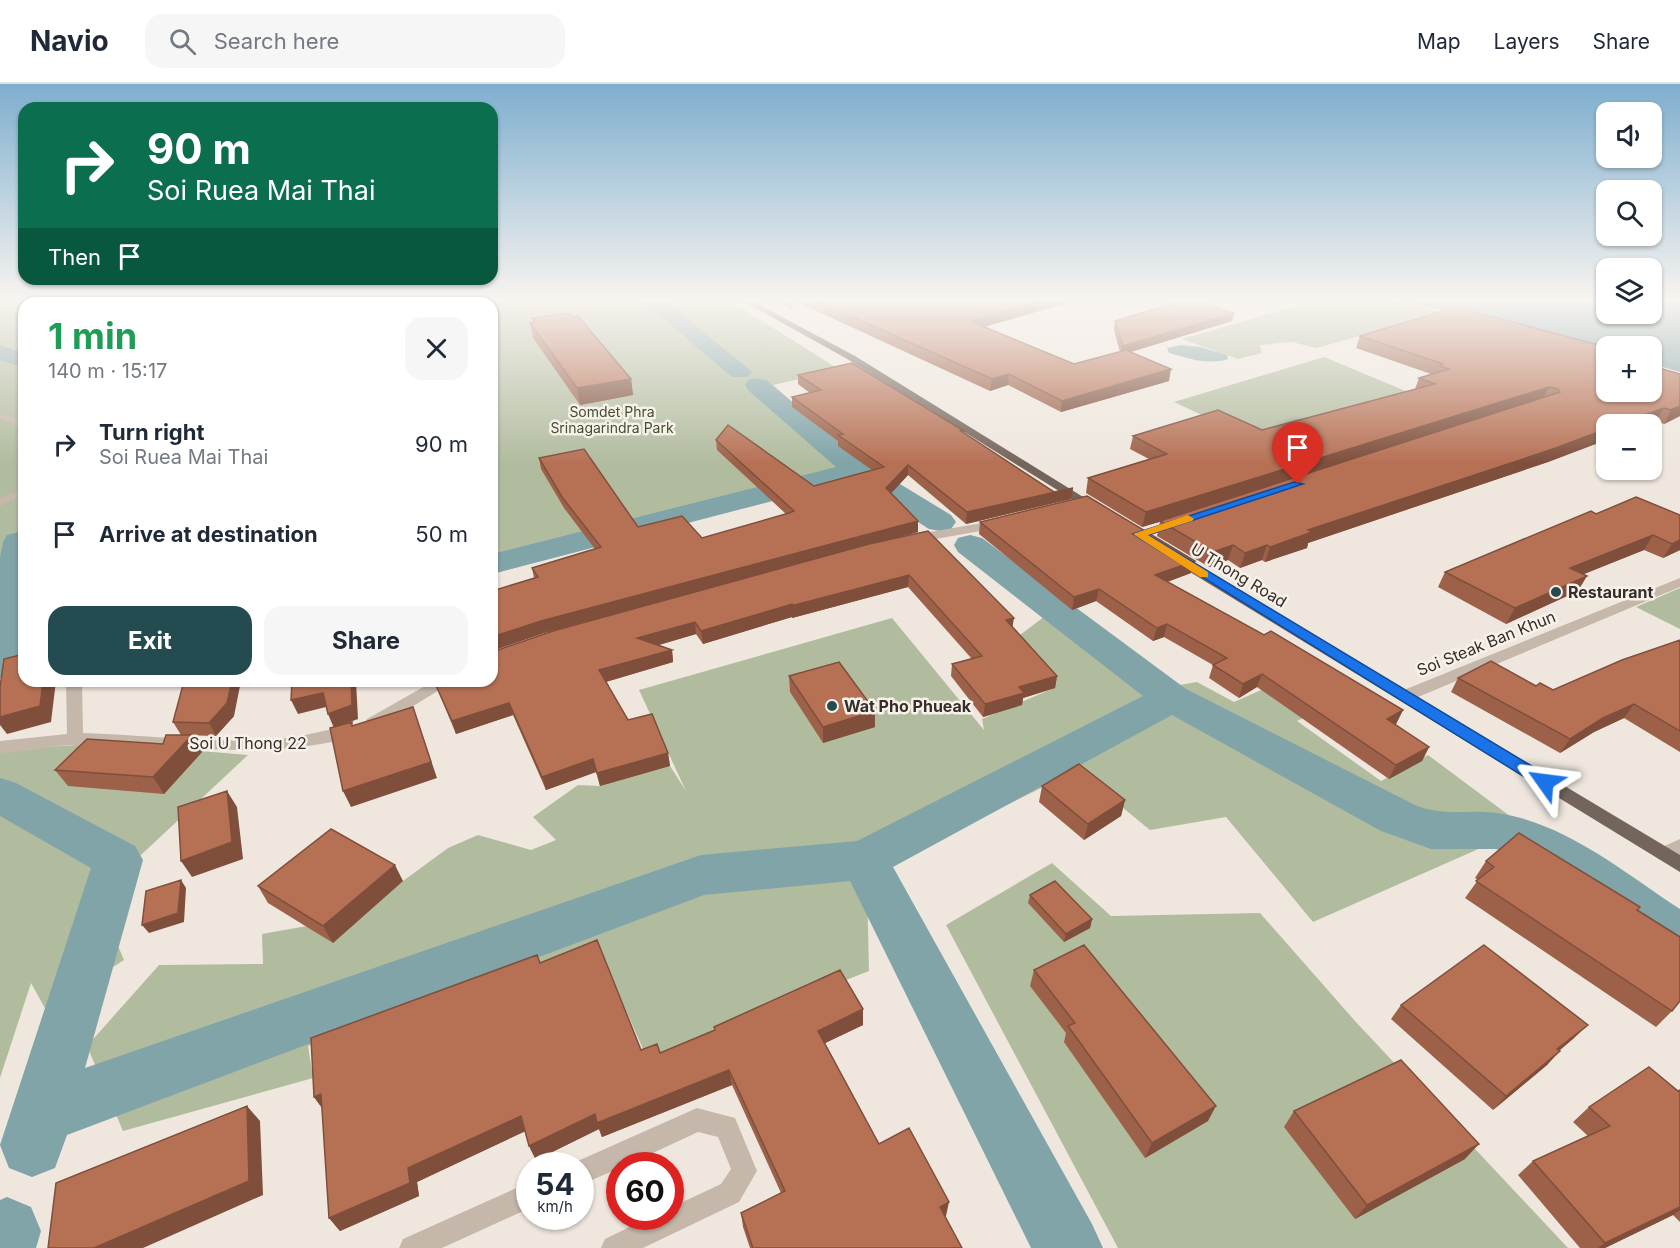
<!DOCTYPE html>
<meta charset="utf-8">
<style>
:root{--surface:#fff;--page:#f6f6f7;--text:#1f2937;--muted:#747a83;--line:#e0e1e3;--accent:#244b50}
body{margin:0;font-family:Inter,sans-serif;background:var(--page);color:var(--text);height:100vh;display:flex;flex-direction:column;font-size:22px;white-space:nowrap}
*{box-sizing:border-box;margin:0}
p{font-size:20px;color:var(--muted)}
.icon{flex:none;width:33px;height:33px;fill:none;stroke:currentColor;stroke-width:2;stroke-linecap:round;stroke-linejoin:round}
.map{position:relative;flex:1;overflow:hidden}
.drawer{position:absolute;left:18px;top:213px;width:480px;height:390px;display:flex;flex-direction:column;background:var(--surface);border-radius:18px;box-shadow:0 2px 4px #0004}
.drawer>*{flex:none}
.top-card{position:absolute;left:18px;top:18px;width:480px;height:183px;border-radius:18px;box-shadow:0 2px 4px #0004;background:#0b6e4f;color:#fff;overflow:hidden}
.controls{position:absolute;left:1596px;top:18px;display:grid;gap:12px}
.controls a{display:grid;place-items:center;width:66px;height:66px;border-radius:12px;background:var(--surface);box-shadow:0 2px 4px #0004;font-size:30px}
.speed{position:absolute;left:516px;top:1068px;display:flex;gap:12px;font-size:30px;font-weight:700;text-align:center}
.speed>*{display:grid;place-content:center;width:78px;height:78px;border-radius:50%;background:var(--surface);box-shadow:0 2px 4px #0004;line-height:1}
.speed small{font-size:15px;font-weight:400}
.speed .limit{border:9px solid #d22;background:#fff;color:#111}
.pin{position:absolute;display:grid;place-items:center;width:51px;height:51px;color:#fff;margin:-62px -26px;border-radius:50% 50% 50% 0;rotate:-45deg;box-shadow:0 0 6px #0007}
.pin .icon{rotate:45deg}
.me{position:absolute;width:66px;margin:-33px;rotate:301deg;stroke-linejoin:round;filter:drop-shadow(0 0 4px #0008)}
.turn{display:flex;align-items:center;gap:21px;height:126px;padding:0 30px;font-size:27px}
.turn .icon{width:78px;height:78px;stroke-width:2.5}
.turn b{display:block;font-size:42px;line-height:51px}
.then{display:flex;align-items:center;height:57px;padding:0 30px;background:#0003;gap:12px;font-size:22px}
.round{display:grid;place-items:center;flex:none;width:63px;height:63px;border-radius:18px;background:var(--page)}
.headline{display:flex;align-items:center;justify-content:space-between;height:102px;padding:0 30px}
h1{font-size:36px;font-weight:700;line-height:45px;color:#1e9e55}
.primary-button{display:flex;gap:12px;margin-top:auto;padding:12px 30px}
.primary-button a{flex:1;height:69px;border-radius:18px;background:var(--accent);color:#fff;font-size:24px;font-weight:700;line-height:69px;text-align:center}
.primary-button a+a{background:var(--page);color:var(--text)}
ul{padding:0;list-style:none}
li{display:flex;align-items:center;gap:18px;height:90px;padding:0 30px}
li div{flex:1}
li b{display:block;font-size:22px}
li em{font-style:normal}
header{display:flex;align-items:center;gap:36px;box-sizing:border-box;height:84px;padding:0 30px;background:var(--surface);border-bottom:2px solid var(--line)}
header strong{font-size:28px}
nav{display:flex;gap:33px;margin-inline-start:auto;font-size:21px}
.search{width:420px;height:54px;background:var(--page);display:flex;align-items:center;gap:15px;box-sizing:border-box;padding:0 21px;border-radius:18px;color:var(--muted);font-size:22px}
.map>svg:first-child{display:block}
.green{fill:#b1bc9f}
.water{fill:#80a4a8}
.lines{fill:none;stroke-linecap:round;stroke-linejoin:round}
.canal{fill:#80a4a8;fill-rule:evenodd}
.minor{fill:#c5b8ab;fill-rule:evenodd}
.primary{fill:#74655c;fill-rule:evenodd}
.wall{fill:#9d6149}
.shaded-wall{fill:#7f4f3c}
.building{fill:#b67155;stroke:#7f4f3c;stroke-width:1.5}
.route{fill:#1a73e8;stroke:#114b97;stroke-width:1.5}
.slow{fill:#f59e0b}
.poi-dot{fill:#244b50;stroke:#f7f1e9;stroke-width:2}
.labels{text-anchor:middle;dominant-baseline:central;stroke-width:5;stroke-linejoin:round;paint-order:stroke}
.far-park-label{font-size:14px;fill:#424f30;stroke:#f7f1e9}
.street-label{font-size:16px;fill:#342d29;stroke:#f7f1e9}
.poi-label{font-size:16px;font-weight:bold;fill:#342d29;stroke:#f7f1e9;text-anchor:start}
</style>
<header>
<strong>Navio</strong>
<div class="search"><svg class="icon" aria-label="search" viewBox="0 0 24 24"><circle cx="10" cy="10" r="6"/><path d="M15 15l6 6"/></svg>Search here</div>
<nav><a>Map</a><a>Layers</a><a>Share</a></nav>
</header>
<div class="map">
<svg width="1680" height="1164" viewBox="0 0 1680 1164">
<rect width="100%" height="100%" fill="#efe7de"/>
<!-- green -->
<path class="green" d="M0,217H725L746,227L840,286L773,301L872,390L492,490V219H24V469L0,478Z
M1313,217H1393L1444,229L1316,264L1292,258L1260,261L1262,269L1238,275L1182,255Z
M1324,273L1408,308L1257,357L1174,318Z
M1680,504V545L1636,523Z
M1045,532L1168,603L1197,598L1234,618L1291,593L1334,619L1297,637L1381,697L1428,671L1526,744L1313,838L1226,733L1150,746L1077,686L951,749L881,751L867,802L869,887L647,974L599,865L308,962L313,994L123,1047L87,962L159,881L263,880L262,850L307,842L333,859L403,797L448,764L478,751L531,766L556,756L533,733L578,701L600,702L670,682L686,707L639,606L892,534L984,646L982,635L1054,604L1020,551Z
M107,659L248,671L97,812L124,876L46,926L31,899L0,994V666Z
M1052,779L1111,832L1260,829L1355,937L1568,1164H1118L946,841Z"/>
<!-- water -->
<path class="water" d="M1405,217H1606V230H1652V217H1680V288L1652,280V262H1606V268Z
M1181,261L1200,263L1227,271L1228,275C1207,281 1190,275 1169,269L1167,264Z"/>
<g class="lines">
<!-- canal -->
<path class="canal" d="M441,217H479L439,219Z
M637,217H661L678,227L752,288L748,293H732L664,235Z
M0,261L24,269V284L0,276Z
M757,294L766,296L867,380L951,431L956,438L951,445L940,447L929,445L853,396L492,490V470L836,383L748,306L745,301L748,296Z
M19,448L24,449C24,483 31,564 14,591L0,594V473L3,458L7,451Z
M970,451L982,454L1186,605L1415,721C1444,733 1467,725 1497,729C1566,739 1623,788 1680,825V876L1661,869L1525,773L1496,765H1431L1381,747L1172,631L893,783L1092,1140L1103,1164H1031L850,797L704,811L67,1051L55,1084L32,1093L9,1084L0,1061L91,784L0,732V694L16,699L135,762L143,776L85,984L701,771L857,757L1143,612L958,468L954,461L958,454Z
M7,1113L31,1123L41,1147L36,1164H0V1116Z"/>
<!-- minor -->
<path class="minor" d="M0,328L24,338V345L0,335Z
M24,404V411L0,422V414Z
M1176,435L1180,436V442L1139,455L1133,451Z
M999,436L1003,437V443L913,459L907,455L913,451Z
M1680,494V503L1411,616H1399L1397,612L1399,608Z
M66,597H82L83,649C153,651 224,662 294,653C310,651 343,640 357,644L359,648L357,652C261,679 174,658 78,661C52,661 26,668 0,669V657L67,650Z
M434,597H454L379,643H367L365,639L367,635Z
M1680,755V771L1665,777L1658,775L1656,770L1658,765Z
M697,1024L735,1034L757,1087L739,1118L643,1164H601L605,1155L652,1132H670V1124L721,1100L731,1085L718,1053L698,1048L625,1082H620V1084L580,1101V1082L571,1080Z
M530,1098V1124L442,1164H399L403,1155Z"/>
<!-- primary -->
<path class="primary" d="M743,217H752L855,272L1101,424L1095,428L1091,427L849,276Z
M1177,470L1680,771V788L1172,477L1171,474Z"/>
</g>
<!-- wall -->
<path class="wall" d="M777,217H1074L984,243L1074,280L1120,268L1114,246L1115,237L1234,229L1232,237L1130,268L1169,297L1061,328L1008,301L990,307L795,217L791,225Z
M572,233L631,295L633,311L580,321L533,254L530,239L533,238L532,234Z
M1360,252L1606,308L1680,290V332L1664,340L1656,337L1606,340V356L1548,378L1308,459L1307,464L1265,478L1262,476L1240,484L1228,476L1209,483L1157,452L1160,438L1142,443L1086,409L1088,394L1149,375L1130,365L1133,352L1262,346L1415,305L1419,294L1431,290L1356,264Z
M798,291L964,347L963,349L1054,408L1073,404L1071,415L966,440L908,391L891,409L918,437V448L888,456L1013,543L1057,592L1055,604L1023,614L1022,621L983,633L951,592L952,580L972,575L908,503L792,534V533L703,560L696,550L658,561L672,566L673,578L606,598L628,636L668,669L670,682L600,702L596,688L546,706L513,631L456,650L434,597L611,531L544,549L492,567V507L534,494L532,484L595,465L564,424L541,385L539,374L638,443L702,454L786,430L717,366L716,356L814,402L872,386L838,362V357L792,323V313L810,309L798,300Z
M1596,430L1680,431V466L1663,474L1644,466L1583,490L1578,507L1506,540L1438,503L1445,488Z
M980,438L1195,477L1191,489L1167,498L1403,626L1396,640L1395,641L1429,663L1422,677L1389,695L1257,603L1239,614L1209,594L1213,581L1164,553L1153,557L1096,517L1072,526L979,450Z
M1680,556V668L1624,634L1594,648L1560,669L1451,608L1458,594L1553,606Z
M789,592L875,627V643L823,659L790,608Z
M234,632L216,652L181,651L173,638Z
M202,668L164,710L68,702L55,686Z
M1042,702L1125,716L1121,732L1084,756L1039,718Z
M1486,777L1637,826L1672,927L1656,943L1465,814L1478,796L1475,794Z
M403,797L333,859L268,819L258,802Z
M1030,811L1092,835L1090,844L1064,858L1028,819Z
M540,879L641,966L660,969L715,946L714,943L863,941L825,959L879,1060L946,1132H945L962,1164H750L743,1143L741,1129L781,1109L732,1001L602,1053L599,1045L536,1076L529,1062L525,1047L417,1098L419,1112L340,1147L329,1134L322,1024L314,1013Z
M1034,886L1208,1037L1145,1074L1064,958L1066,949L1030,902Z
M1401,921L1574,954L1559,967L1547,981L1493,1026L1391,935Z
M1680,1006V1138L1673,1131L1605,1164H1580L1518,1091L1533,1077L1588,1052L1573,1038L1589,1023L1678,1007Z
M1294,1027L1465,1075L1355,1135L1284,1043Z"/>
<!-- shaded-wall -->
<path class="shaded-wall" d="M791,217H795L791,225Z
M1041,217H1074L969,247L970,237Z
M1234,229L1232,237L1121,271L1123,262Z
M1171,285L1169,297L1061,328L1062,317Z
M1009,290L1008,301L990,307L992,295Z
M631,295L633,311L580,321L577,304Z
M1549,303L1542,316L1142,443L1146,428Z
M1680,322V332L1664,340L1671,326Z
M1664,324L1656,337L1647,340H1619Z
M1606,345V356L1548,378L1308,459L1307,464L1265,478L1270,463L1308,446Z
M908,381V391L886,415V404Z
M1073,404L1071,415L966,440L967,428Z
M918,437V448L544,549L492,567V553L541,537Z
M1653,451L1644,466L1562,499L1570,484Z
M1680,456V466L1663,474L1672,460Z
M1233,461L1228,476L1209,483L1213,468Z
M1267,461L1262,476L1240,484L1245,469Z
M1195,477L1191,489L1151,504L1155,491Z
M909,491L908,503L792,534V533L703,560L701,547L793,520Z
M1587,492L1578,507L1506,540L1515,524Z
M1099,505L1096,517L1072,526L1074,513Z
M1014,534L1012,546L1006,536Z
M695,538L696,550L639,567L637,554Z
M1167,540L1164,553L1153,557L1157,544Z
M672,566L673,578L602,599L599,586Z
M1262,590L1257,603L1239,614L1243,600Z
M1057,592L1055,604L1023,614L1022,621L983,633L985,620L1019,603Z
M43,597H56L51,638L7,650L0,641V633Z
M232,597H241L234,632L216,652L209,639Z
M351,597H356L358,635L334,644L328,630Z
M323,609L330,622L298,630L291,616Z
M509,619L513,631L456,650L452,637Z
M1634,620L1624,634L1594,648L1560,669L1570,655L1603,634Z
M413,623L437,694L351,723L343,707Z
M1403,626L1396,640L1380,649L1387,635Z
M875,627V643L823,659V643Z
M192,651L202,668L164,710L153,693Z
M1429,663L1422,677L1389,695L1396,681Z
M668,669L670,682L600,702L597,689Z
M593,675L596,688L546,706L542,693Z
M227,707L237,723L243,775L192,793L181,777Z
M1125,716L1121,732L1084,756L1088,740Z
M395,781L403,797L333,859L323,842Z
M181,796L186,804L184,838L149,849L142,841Z
M1092,835L1090,844L1064,858L1066,850Z
M863,925V941L819,962L818,947Z
M1588,941L1574,954L1544,979L1557,965Z
M1560,967L1547,981L1493,1026L1506,1012Z
M729,986L732,1001L602,1053L599,1045L536,1076L529,1062L595,1030Z
M321,1010L325,1028L314,1013Z
M247,1022L260,1037L263,1111L143,1164H94Z
M1216,1022L1208,1037L1145,1074L1152,1059Z
M521,1032L528,1046L417,1098L419,1112L340,1147L329,1134L408,1084Z
M1479,1060L1465,1075L1355,1135L1367,1121Z
M949,1118L946,1132L938,1136L940,1123Z
M1680,1123V1126L1673,1131L1605,1164H1598L1605,1159Z"/>
<!-- building -->
<path class="building" d="M817,217H1041L970,237L1074,280L1126,266L1171,285L1062,317L1009,290L992,295Z
M1180,217H1198L1234,229L1123,262L1115,237Z
M1456,223L1606,263V308H1652V282L1680,290V322L1671,326L1664,324L1619,340H1606V345L1556,364L1308,446L1312,448L1270,463L1267,461L1245,469L1233,461L1213,468L1160,437L1560,308L1558,305L1549,303L1146,428L1088,394L1167,370L1133,352L1218,326L1262,346L1435,300L1419,294L1449,285L1440,282L1443,280L1360,252Z
M568,229L572,233L578,232L631,295L577,304L530,239L535,238L532,234Z
M852,279L964,347H961L1054,408L1073,404L967,428L908,381L886,404L918,437L541,537L492,553V507L538,493L532,484L601,463L562,413L539,374L584,365L638,443L682,432L702,454L789,429L794,427L716,356L728,341L814,402L884,383L838,351L843,350L792,313L821,306L798,291Z
M1087,412L1195,477L1155,491L1264,551L1271,547L1403,626L1387,635L1429,663L1396,681L1262,590L1243,600L1213,581L1227,574L1167,540L1157,544L1099,505L1074,513L980,438Z
M1636,413L1680,431V456L1672,460L1653,451L1570,484L1587,492L1515,524L1445,488L1591,427L1596,430Z
M928,447L1014,534L1006,536L1057,592L1019,603L1024,609L985,620L952,580L982,572L909,491L791,522L793,520L701,547L695,538L637,554L672,566L599,586L628,636L652,630L668,669L597,689L593,675L542,693L509,619L452,637L434,597H492V568L553,547L869,460Z
M1680,556V647L1634,620L1603,634L1570,655L1458,594L1491,577L1536,602L1540,599L1553,606L1622,576Z
M24,570V597H43L40,622L0,633V603L4,575Z
M839,578L875,627L823,643L789,592Z
M184,597H232L227,619L209,639L173,638Z
M292,597H351L352,621L328,630L323,609L291,616Z
M413,623L431,678L343,707L330,644L352,638V642Z
M166,651H192L153,693L55,686L87,655L163,660Z
M1079,680L1125,716L1088,740L1042,702Z
M227,707L232,758L181,777L178,723Z
M331,745L395,781L323,842L258,802Z
M1519,749L1640,823L1637,826L1680,853V917L1672,927L1476,797L1494,783L1486,777Z
M181,796L178,829L142,841L146,807Z
M1055,797L1092,835L1066,850L1030,811Z
M597,856L641,966L657,960L660,969L715,946L714,943L840,886L863,925L818,947L879,1060L909,1044L949,1118L940,1123L962,1164H753L741,1129L785,1107L729,986L597,1039L595,1030L529,1062L521,1032L408,1084L410,1099L329,1134L321,1010L314,1013L311,954L537,871L540,879Z
M1084,861L1216,1022L1152,1059L1068,942L1075,939L1034,886Z
M1484,861L1588,941L1557,965L1560,967L1506,1012L1401,921Z
M1401,976L1479,1060L1367,1121L1294,1027Z
M1649,983L1678,1007L1680,1006V1123L1605,1159L1533,1077L1610,1042L1589,1023Z
M247,1022L249,1097L94,1164H48L56,1099Z"/>
<!-- sky -->
<linearGradient id="sky" x2="0" y2="1"><stop stop-color="#7eaece"/><stop offset="0.57" stop-color="#f8f4f0"/><stop offset="1" stop-color="#f8f4f0" stop-opacity="0"/></linearGradient>
<rect width="1680" height="379" fill="url(#sky)"/>
<!-- route -->
<path class="route" d="M1294,398L1303,400L1148,451L1550,693L1553,698L1550,702H1539L1133,450Z"/>
<!-- slow -->
<path class="slow" d="M1188,431L1194,435L1192,437L1148,451L1208,488V493H1200L1133,450Z"/>
<!-- markers -->
<g class="poi-dot">
<circle cx="1556" cy="508" r="6"/>
<circle cx="832" cy="622" r="6"/>
</g>
<g class="labels">
<!-- far-park labels -->
<g class="far-park-label">
<text x="612" y="327">Somdet Phra<tspan x="612" dy="16">Srinagarindra Park</tspan></text>
</g>
<!-- street labels -->
<g class="street-label">
<text transform="translate(1239 491) rotate(31)">U Thong Road</text>
<text transform="translate(1486 559) rotate(-22)">Soi Steak Ban Khun</text>
<text x="248" y="659">Soi U Thong 22</text>
</g>
<!-- poi labels -->
<g class="poi-label">
<text x="1568" y="508">Restaurant</text>
<text x="844" y="622">Wat Pho Phueak</text>
</g>
</g>
</svg>
<div class="controls">
<a><svg class="icon" aria-label="sound" viewBox="0 0 24 24"><path d="M4 9h4l5-4v14l-5-4H4zM17 9q2 3 0 6"/></svg></a>
<a><svg class="icon" aria-label="search" viewBox="0 0 24 24"><circle cx="10" cy="10" r="6"/><path d="M15 15l6 6"/></svg></a>
<a><svg class="icon" aria-label="layers" viewBox="0 0 24 24"><path d="M12 4l9 5-9 5-9-5zM3 14l9 5 9-5"/></svg></a>
<a>+</a>
<a>−</a>
</div>
<div class="speed"><div>54<small>km/h</small></div><div class="limit">60</div></div>
<div class="pin" style="left:1298px;top:400px;background:#d93025"><svg class="icon" aria-label="arrive" viewBox="0 0 24 24"><path d="M6 21V4h12l-3 4 3 4H6"/></svg></div>
<svg class="me" style="left:1545px;top:698px" viewBox="-20 -20 40 40"><path d="M0-17L14 15 0 8-14 15z" fill="#1a73e8" stroke="#fff" stroke-width="4"/></svg>
<div class="top-card">
<div class="turn"><svg class="icon" aria-label="right" viewBox="0 0 24 24"><path d="M7 20v-9h11M14 6l5 5-5 5"/></svg><div><b>90 m</b>Soi Ruea Mai Thai</div></div>
<div class="then">Then<svg class="icon" aria-label="arrive" viewBox="0 0 24 24"><path d="M6 21V4h12l-3 4 3 4H6"/></svg></div>
</div>
<section class="drawer">
<div class="headline"><div><h1>1 min</h1><p>140 m · 15:17</p></div><a class="round"><svg class="icon" aria-label="close" viewBox="0 0 24 24"><path d="M6 6l12 12M18 6L6 18"/></svg></a></div>
<ul>
<li><svg class="icon" aria-label="right" viewBox="0 0 24 24"><path d="M7 20v-9h11M14 6l5 5-5 5"/></svg><div><b>Turn right</b><p>Soi Ruea Mai Thai</p></div><em>90 m</em></li>
<li><svg class="icon" aria-label="arrive" viewBox="0 0 24 24"><path d="M6 21V4h12l-3 4 3 4H6"/></svg><div><b>Arrive at destination</b></div><em>50 m</em></li>
</ul>
<div class="primary-button"><a>Exit</a><a>Share</a></div>
</section>
</div>
